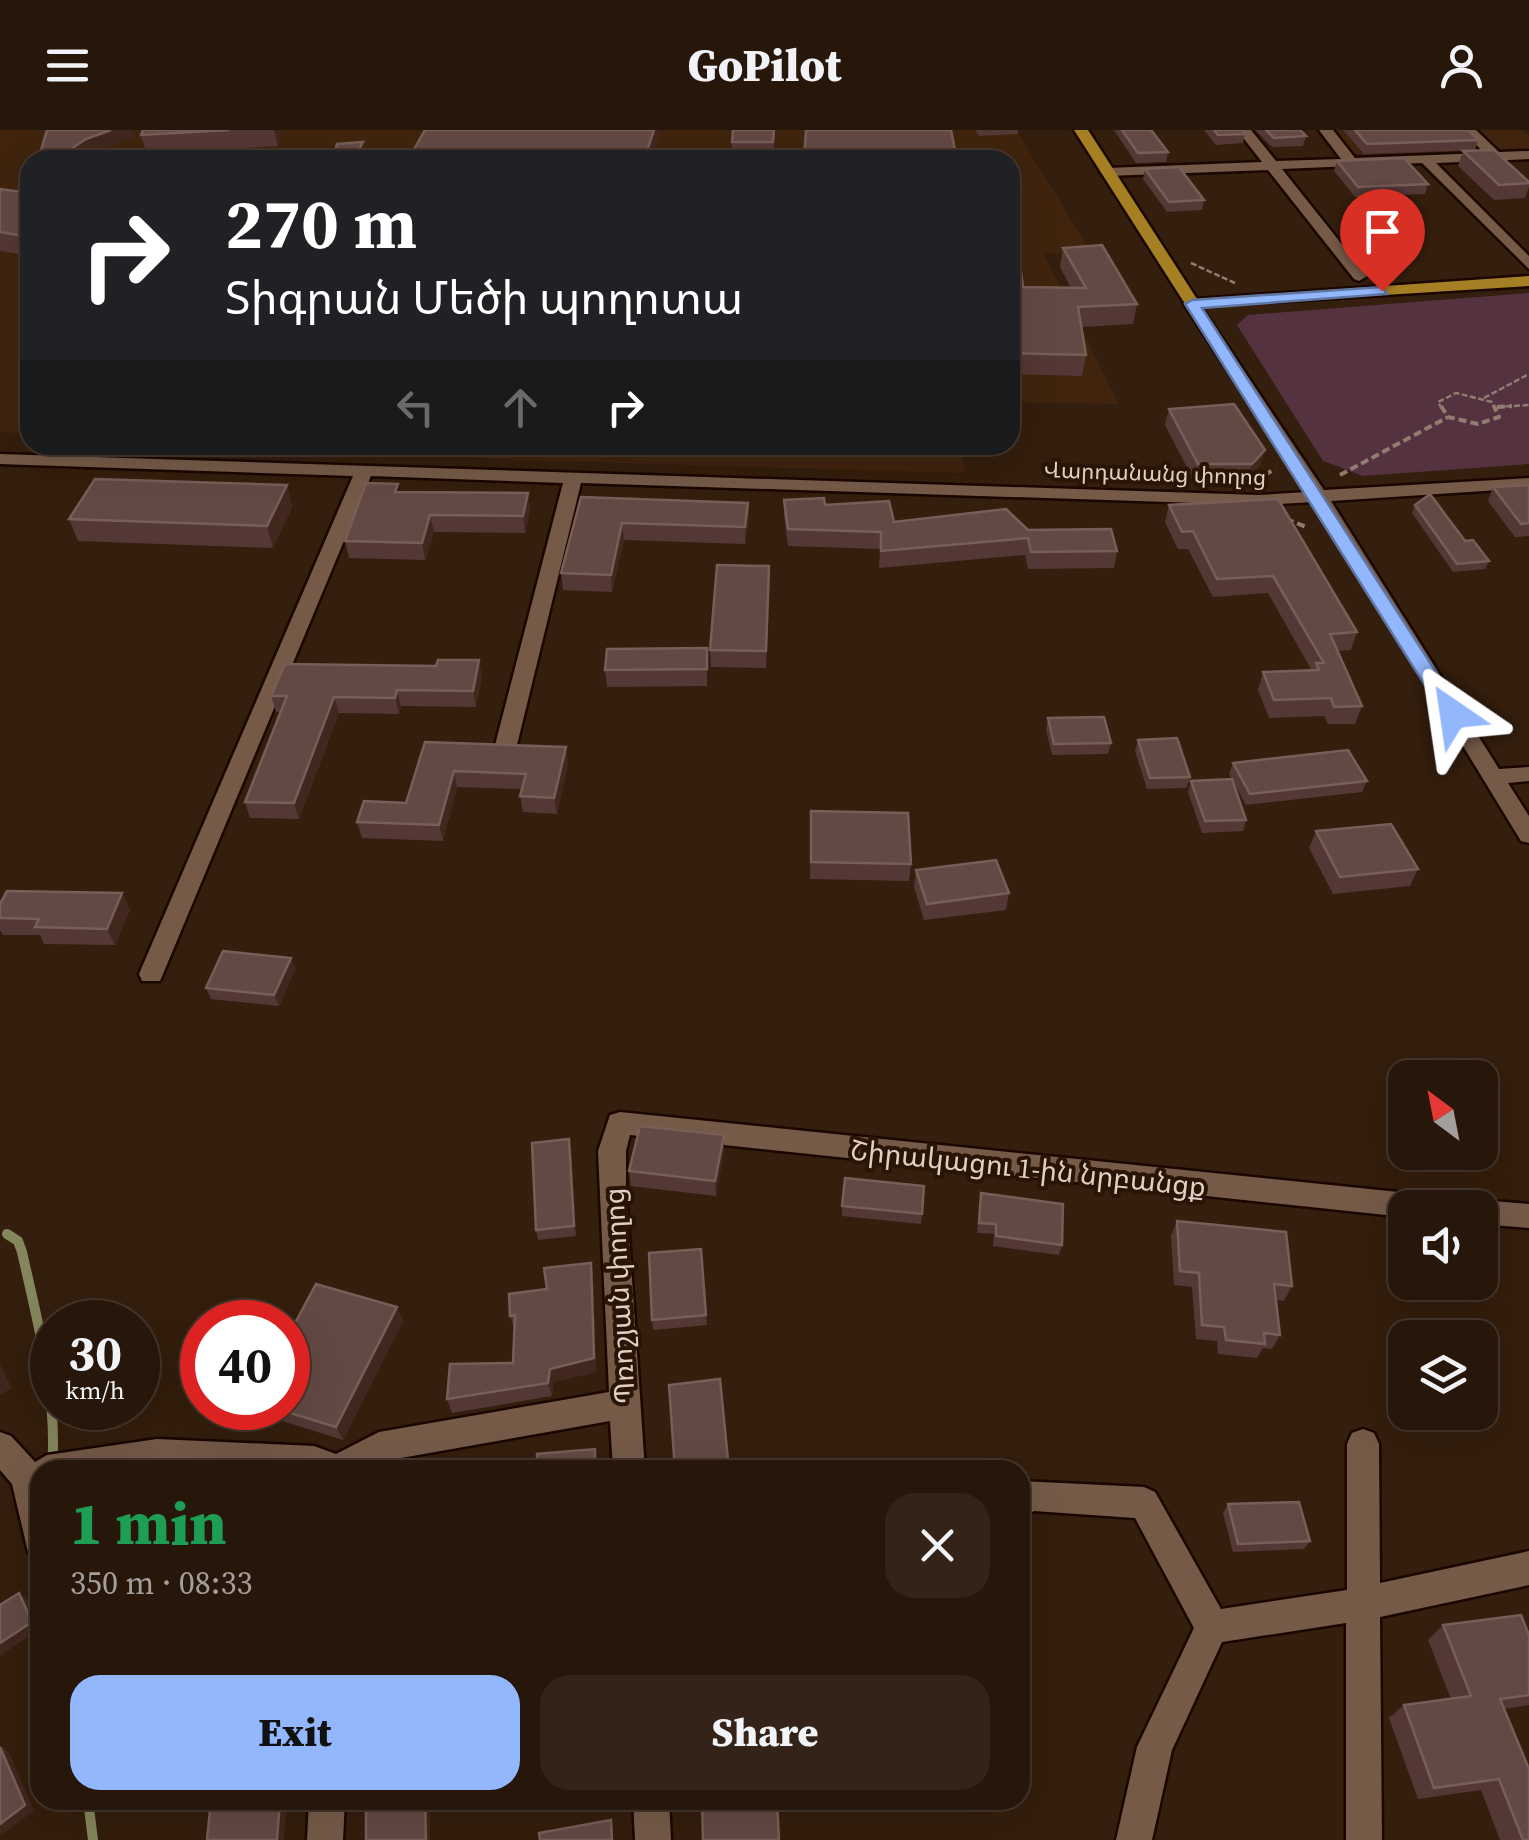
<!DOCTYPE html>
<meta charset="utf-8">
<style>
:root{--surface:#27160a;--page:#332318;--text:#f1f3f6;--muted:#a49f9c;--line:#43352b;--accent:#93b7fd}
body{margin:0;font-family:"Source Serif 4","Noto Sans Armenian",serif;background:var(--page);color:var(--text);height:100vh;display:flex;flex-direction:column;font-size:38px;white-space:nowrap}
*{box-sizing:border-box;margin:0}
p{font-size:32px;color:var(--muted)}
.icon{flex:none;width:55px;height:55px;fill:none;stroke:currentColor;stroke-width:2;stroke-linecap:round;stroke-linejoin:round}
.map{position:relative;flex:1;overflow:hidden}
.details{position:absolute;left:30px;top:1330px;width:1000px;height:350px;display:flex;flex-direction:column;background:var(--surface);border-radius:30px;box-shadow:0 10px 40px #0002,0 0 0 2px var(--line)}
.details>*{flex:none}
.top-card{position:absolute;left:20px;top:20px;width:1000px;height:305px;border-radius:30px;box-shadow:0 10px 40px #0002,0 0 0 2px var(--line);background:#202124;color:#fff;overflow:hidden}
.needle{width:65px;rotate:328deg}
.tools{position:absolute;left:1388px;top:930px;display:grid;gap:20px}
.tools a{display:grid;place-items:center;width:110px;height:110px;border-radius:20px;background:var(--surface);box-shadow:0 10px 40px #0002,0 0 0 2px var(--line);font-size:50px}
.speed{position:absolute;left:30px;top:1170px;display:flex;gap:20px;font-size:50px;font-weight:700;text-align:center}
.speed>*{display:grid;place-content:center;width:130px;height:130px;border-radius:50%;background:var(--surface);box-shadow:0 10px 40px #0002,0 0 0 2px var(--line);line-height:1}
.speed small{font-size:25px;font-weight:400}
.speed .limit{border:15px solid #d22;background:#fff;color:#111}
.pin{position:absolute;display:grid;place-items:center;width:85px;height:85px;color:#fff;margin:-102px -42px;border-radius:50% 50% 50% 0;rotate:-45deg;box-shadow:0 0 10px #0007}
.pin .icon{rotate:45deg}
.me{position:absolute;width:110px;margin:-55px;rotate:328deg;stroke-linejoin:round;filter:drop-shadow(0 0 8px #0008)}
.turn{display:flex;align-items:center;gap:35px;height:210px;padding:0 40px;font-size:45px}
.turn .icon{width:130px;height:130px;stroke-width:2.5}
.turn b{display:block;font-size:70px;line-height:85px}
.lanes{display:flex;align-items:center;height:95px;padding:0 40px;background:#0003;justify-content:center;gap:50px;direction:ltr}
.lanes .off{opacity:.35}
.round{display:grid;place-items:center;flex:none;width:105px;height:105px;border-radius:30px;background:var(--page)}
.overview{display:flex;align-items:center;justify-content:space-between;height:170px;padding:0 40px}
h1{font-size:60px;font-weight:800;line-height:75px;color:#1e9e55}
.cta{display:flex;gap:20px;margin-top:auto;padding:20px 40px}
.cta a{flex:1;height:115px;border-radius:30px;background:var(--accent);color:#111;font-size:40px;font-weight:800;line-height:115px;text-align:center}
.cta a+a{background:var(--page);color:var(--text)}
header{display:flex;justify-content:space-between;align-items:center;height:130px;padding:0 40px;background:var(--surface);font-size:45px;font-weight:800}
.map>svg:first-child{display:block}
.built{fill:#40240e}
.green{fill:#553240}
.lines{fill:none;stroke-linecap:round;stroke-linejoin:round}
.stream{stroke:#84865d;stroke-width:10}
.minor-casing{stroke:#1b0700;stroke-width:5}
.major-casing{stroke:#1b0700;stroke-width:5}
.path-far1{stroke:#907d70;stroke-width:2.5;stroke-dasharray:6 2.5;stroke-linecap:butt}
.path{stroke:#907d70;stroke-width:4;stroke-dasharray:8 4;stroke-linecap:butt}
.minor{fill:#755a48;fill-rule:evenodd}
.major{fill:#a57f23;fill-rule:evenodd}
.wall{fill:#543835}
.shaded-wall{fill:#41271e}
.building{fill:#634944;stroke:#775e58;stroke-width:2.5}
.route{fill:#93b7fd;stroke:#6077a4;stroke-width:2.5}
.labels{text-anchor:middle;dominant-baseline:central;stroke-width:8;stroke-linejoin:round;paint-order:stroke}
.far-street-label{font-size:22px;fill:#dfcfc5;stroke:#2a1405}
.street-label{font-size:28px;fill:#dfcfc5;stroke:#2a1405}
</style>
<header><svg class="icon" aria-label="menu" viewBox="0 0 24 24"><path d="M4 6h16M4 12h16M4 18h16"/></svg>GoPilot<svg class="icon" aria-label="person" viewBox="0 0 24 24"><circle cx="12" cy="8" r="4"/><path d="M4 21q1-7 8-7t8 7"/></svg></header>
<div class="map">
<svg width="1529" height="1710" viewBox="0 0 1529 1710">
<rect width="100%" height="100%" fill="#341e0d"/>
<!-- built -->
<path class="built" d="M0,0H1016L1091,122L1044,124L1119,274L1010,272V30H30V304L0,302Z
M1330,0H1523L1529,6V19L1368,25L1349,23Z
M235,315H961L965,343L519,330Z"/>
<!-- green -->
<path class="green" d="M1529,163V334L1363,346L1323,331L1237,195L1248,185Z"/>
<g class="lines">
<!-- stream -->
<path class="stream" d="M7,1104L18,1111L22,1122C38,1194 58,1266 52,1340
M88,1670L93,1710"/>
<defs>
<path id="minor" d="M1237,0H1251L1276,31L1341,29L1319,0H1333L1355,28L1484,23L1462,0H1476L1499,22L1529,21V29L1436,33L1529,126V139L1422,33L1282,39L1367,146L1359,151L1354,149L1268,40L1107,46L1100,42L1107,38L1262,32Z
M1192,169L1197,171L1324,360L1529,348V358L1331,371L1499,639L1529,637V651L1508,653L1529,686V713L1521,711L1314,372L1259,375L581,353L516,619L505,626L494,619L563,353L371,346L163,844L160,851H142L139,844L353,346L0,334V324L1259,365L1307,362L1184,174Z
M620,982L1437,1066L1447,1069L1451,1078H1405V1087L630,1005L626,1021V1061L645,1340H613L610,1291L384,1331L368,1340H40V1426L28,1422L12,1354L0,1340V1302L11,1306L35,1332L47,1325L157,1309L314,1316L336,1324L379,1302L609,1262L598,1021L610,985Z
M1480,1070L1529,1074V1098L1480,1094V1078H1468Z
M1363,1299L1374,1303L1379,1314L1380,1453L1529,1421V1455L1380,1487L1382,1710H1346V1493L1222,1512L1172,1620L1152,1710H1116L1137,1617L1194,1498L1135,1388L1034,1381L1020,1390V1351L1144,1357L1155,1362L1221,1479L1347,1460V1314L1352,1303Z
M309,1670H345L343,1710H307Z
M633,1670H669L671,1710H635Z"/>
<path id="major" d="M1074,0H1088L1197,169L1529,146V156L1187,177Z"/>
</defs>
<!-- minor casing -->
<use href="#minor" class="minor-casing"/>
<!-- major casing -->
<use href="#major" class="major-casing"/>
<!-- path-far1 -->
<path class="path-far1" d="M1191,133L1235,153
M1484,268L1529,244
M1497,277L1529,275
M1442,279L1438,272L1456,263L1492,272L1495,279"/>
<!-- path -->
<path class="path" d="M1441,276L1448,287L1478,294L1499,287L1494,276
M1497,277L1512,276
M1340,345L1448,287
M1254,351L1275,339
M1286,389L1306,397"/>
<!-- minor -->
<use href="#minor" class="minor"/>
<!-- major -->
<use href="#major" class="major"/>
</g>
<!-- wall -->
<path class="wall" d="M143,0H280L278,16L147,24L141,5Z
M775,0L773,30H732V12Z
M975,0H1018V4L979,6Z
M1114,0H1151L1168,22L1166,32L1136,33Z
M1204,0H1243L1245,4L1243,13L1216,15Z
M1255,0H1300L1306,6L1303,16L1272,17Z
M1343,0H1468L1478,10L1475,20L1364,24Z
M1463,21L1529,52V57L1525,68L1494,70L1458,36Z
M1337,31L1428,54L1425,64L1355,67L1334,41Z
M1145,39L1204,70L1202,80L1167,82L1143,49Z
M0,59L30,63V126L0,121Z
M1063,118L1137,174L1133,194L1081,197L1086,225L1082,246L1010,244V119L1023,157L1071,158L1060,137Z
M1169,279L1260,336L1247,350L1194,351L1165,295Z
M287,355L292,377L273,418L78,411L69,389Z
M1529,355V406L1515,407L1488,371L1493,357Z
M399,362L528,363L530,380L525,403L434,402L425,430L349,428L345,411Z
M581,367L749,389L745,414L624,410L612,462L563,460L561,443Z
M784,370L825,375L894,392L1028,400L1117,421L1114,438L1028,439L1025,425L879,438L880,419L788,416L784,386Z
M1169,375L1357,502L1351,520L1337,521L1362,576L1355,594H1328L1324,586L1269,588L1258,560L1263,542L1312,541L1268,463L1213,467L1188,419H1178L1165,392Z
M1415,375L1465,411L1489,431L1485,439L1453,442L1412,383Z
M769,453L766,538L711,537L710,520Z
M707,518V556L607,557L605,540Z
M482,546L476,577L401,576L399,584L339,583L299,689L250,688L245,672L281,582H276L271,566Z
M1048,588L1111,613L1108,624L1052,625L1046,600Z
M1138,610L1190,647L1187,658L1147,659L1135,621Z
M425,612L568,633L557,684L523,682L520,666L522,659L457,657L443,711L362,708L357,692L406,673Z
M1233,633L1367,651L1362,662L1246,675L1229,644Z
M1191,651L1246,690L1243,701L1202,703L1188,662Z
M811,681L911,734L909,751L810,749Z
M1316,701L1418,739L1410,756L1333,764L1309,718Z
M916,740L1009,763L1006,780L924,790L914,757Z
M122,763L130,780L115,815L44,814L40,805H3L0,800V774Z
M291,828L295,839L279,876L211,869L206,858Z
M571,1020L576,1106L538,1110L536,1100Z
M724,1021L716,1066L631,1056L629,1041Z
M981,1063L1062,1115L1059,1125L993,1116L994,1104L977,1103Z
M842,1076L922,1084L921,1094L842,1086Z
M1177,1091L1292,1156L1284,1171L1276,1170L1280,1205L1272,1219L1263,1218L1257,1228L1218,1224L1217,1211L1196,1209L1192,1157L1174,1155L1171,1106Z
M701,1119L707,1195L653,1200L652,1190Z
M591,1133L593,1147L596,1242L553,1252L552,1266L452,1283L447,1269L513,1233L515,1200L510,1186L547,1159Z
M397,1177L403,1191L343,1310L260,1284L256,1278H288Z
M1228,1374L1310,1411L1304,1419L1233,1422L1223,1383Z
M1443,1495L1529,1505V1575L1504,1579L1529,1710H1500L1481,1660L1418,1669L1389,1588L1404,1575L1451,1569L1428,1510Z"/>
<!-- shaded-wall -->
<path class="shaded-wall" d="M111,0H133L135,7L91,24L81,30H56L86,9Z
M274,0H280L278,16Z
M654,0H661L651,30H644Z
M363,12L365,27L364,30H353Z
M1265,320L1260,336L1247,350L1252,334Z
M287,355L292,377L273,418L267,396Z
M528,363L530,380L525,403L523,386Z
M748,373L749,389L745,414V397Z
M430,385L434,402L425,430L422,413Z
M622,393L624,410L612,462L611,445Z
M479,530L482,546L476,577L473,561Z
M397,560L401,576L399,584L395,568Z
M334,567L339,583L299,689L294,673Z
M566,617L568,633L557,684L554,668Z
M454,641L457,657L443,711L439,695Z
M122,763L130,780L115,815L107,799Z
M291,828L295,839L279,876L274,865Z
M724,1005V1021L716,1066L715,1051Z
M569,1009L571,1020L576,1106L574,1096Z
M591,1133L593,1147L596,1242L553,1252L552,1266L548,1253L550,1239Z
M397,1177L403,1191L343,1310L336,1297Z
M0,1234L12,1258L0,1265Z
M19,1463L27,1470L40,1499L0,1526V1513Z
M0,1616L9,1622L34,1681L0,1706Z
M280,1670H287L284,1710H277Z
M425,1670H430V1710H426Z"/>
<!-- building -->
<path class="building" d="M47,0H111L86,9L56,29L39,27Z
M143,0H229L141,5Z
M425,0H654L644,30H408Z
M733,0H774L773,12H732Z
M806,0H951L957,30H804Z
M1122,0H1151L1168,22L1138,23Z
M1214,0H1243L1245,4L1218,5Z
M1266,0H1300L1306,6L1274,8Z
M1355,0H1468L1478,10L1367,14Z
M363,12L353,30H333L337,14Z
M1494,20L1529,52V53L1499,55L1463,21Z
M1404,28L1428,54L1358,57L1337,31Z
M1179,37L1204,70L1169,72L1145,39Z
M0,59L30,63V107L0,102Z
M1102,115L1137,174L1078,177L1086,225L1010,223V119H1018L1023,157L1086,158L1063,118Z
M1234,274L1265,320L1252,334H1198L1169,279Z
M95,349L287,355L267,396L69,389Z
M366,353L398,354L395,362L528,363L523,386L430,385L422,413L345,411Z
M1529,355V393L1521,394L1493,357Z
M1430,364L1465,411L1473,410L1489,431L1457,434L1415,375Z
M581,367L748,373L745,397L622,393L611,445L561,443Z
M824,368L825,375L889,371L894,392L1006,379L1028,400L1111,399L1117,421L1031,422L1028,408L881,421V402L788,399L784,370Z
M1278,369L1357,502L1330,504L1362,576L1334,577L1331,568L1274,570L1263,542L1319,540L1316,533H1324L1273,446L1217,449L1193,401L1182,402L1169,375Z
M717,435L769,436L766,521L710,520Z
M707,518V539L605,540L607,519Z
M438,530H479L473,561L397,560L395,568L334,567L294,673L245,672L287,566H271L285,534L436,536Z
M1104,587L1111,613L1054,614L1048,588Z
M1177,608L1190,647L1150,648L1138,610Z
M425,612L566,617L554,668L520,666L526,644L454,641L439,695L357,692L364,671L406,673Z
M1348,620L1367,651L1250,664L1233,633Z
M1232,649L1246,690L1205,691L1191,651Z
M811,681L908,683L911,734L811,732Z
M1391,694L1418,739L1340,747L1316,701Z
M996,730L1009,763L927,774L916,740Z
M7,761L122,763L107,799L35,797L39,789L0,788V774Z
M223,821L291,828L274,865L206,858Z
M640,996L724,1005L715,1051L629,1041Z
M569,1009L574,1096L536,1100L532,1013Z
M845,1048L924,1056L922,1084L842,1076Z
M981,1063L1063,1074L1062,1115L996,1106V1094L979,1093Z
M1177,1091L1286,1102L1292,1156L1274,1154L1280,1205L1264,1203L1265,1214L1226,1210L1224,1197L1202,1195L1199,1143L1180,1141Z
M701,1119L706,1185L652,1190L649,1123Z
M591,1133L594,1228L550,1239L548,1253L447,1269L450,1234L513,1233L515,1185L510,1186L509,1164L547,1159L544,1138Z
M316,1154L397,1177L336,1297L274,1278H288V1206Z
M720,1249L729,1340H675L669,1255Z
M595,1319V1340H537V1324Z
M424,1334V1340H380Z
M1299,1372L1310,1411L1238,1414L1228,1374Z
M19,1463L32,1492L0,1513V1475Z
M1521,1485L1529,1505V1565L1500,1569L1529,1639V1710H1523L1499,1649L1434,1658L1404,1575L1471,1566L1443,1495Z
M0,1617L25,1675L0,1694Z
M211,1670H280L277,1710H207Z
M366,1670H425L426,1710H366Z
M702,1670H777L779,1710H703Z
M611,1690L612,1710H540L539,1703Z"/>
<!-- route -->
<path class="route" d="M1382,157L1387,164L1202,178L1463,584L1453,591L1446,589L1185,174L1192,170Z"/>
<g class="labels">
<!-- far-street labels -->
<g class="far-street-label">
<text transform="translate(1155 343) rotate(2)">Վարդանանց փողոց</text>
</g>
<!-- street labels -->
<g class="street-label">
<text transform="translate(1028 1038) rotate(6)">Շիրակացու 1-ին նրբանցք</text>
<text transform="translate(619 1166) rotate(-93)">Պռոշյան փողոց</text>
</g>
</g>
</svg>
<div class="tools">
<a><svg class="needle" viewBox="-14 -14 28 28"><path d="M0-13l5 13h-10z" fill="#e53935"/><path d="M0 13l5-13h-10z" fill="#a49f9c"/></svg></a>
<a><svg class="icon" aria-label="sound" viewBox="0 0 24 24"><path d="M4 9h4l5-4v14l-5-4H4zM17 9q2 3 0 6"/></svg></a>
<a><svg class="icon" aria-label="layers" viewBox="0 0 24 24"><path d="M12 4l9 5-9 5-9-5zM3 14l9 5 9-5"/></svg></a>
</div>
<div class="speed"><div>30<small>km/h</small></div><div class="limit">40</div></div>
<div class="pin" style="left:1382px;top:161px;background:#d93025"><svg class="icon" aria-label="arrive" viewBox="0 0 24 24"><path d="M6 21V4h12l-3 4 3 4H6"/></svg></div>
<svg class="me" style="left:1453px;top:584px" viewBox="-20 -20 40 40"><path d="M0-17L14 15 0 8-14 15z" fill="#93b7fd" stroke="#fff" stroke-width="4"/></svg>
<div class="top-card">
<div class="turn"><svg class="icon" aria-label="right" viewBox="0 0 24 24"><path d="M7 20v-9h11M14 6l5 5-5 5"/></svg><div><b>270 m</b>Տիգրան Մեծի պողոտա</div></div>
<div class="lanes"><svg class="icon off" aria-label="left" viewBox="0 0 24 24"><path d="M17 20v-9H6M10 6l-5 5 5 5"/></svg><svg class="icon off" aria-label="ahead" viewBox="0 0 24 24"><path d="M12 20V5M6 11l6-6 6 6"/></svg><svg class="icon" aria-label="right" viewBox="0 0 24 24"><path d="M7 20v-9h11M14 6l5 5-5 5"/></svg></div>
</div>
<section class="details">
<div class="overview"><div><h1>1 min</h1><p>350 m · 08:33</p></div><a class="round"><svg class="icon" aria-label="close" viewBox="0 0 24 24"><path d="M6 6l12 12M18 6L6 18"/></svg></a></div>
<div class="cta"><a>Exit</a><a>Share</a></div>
</section>
</div>
